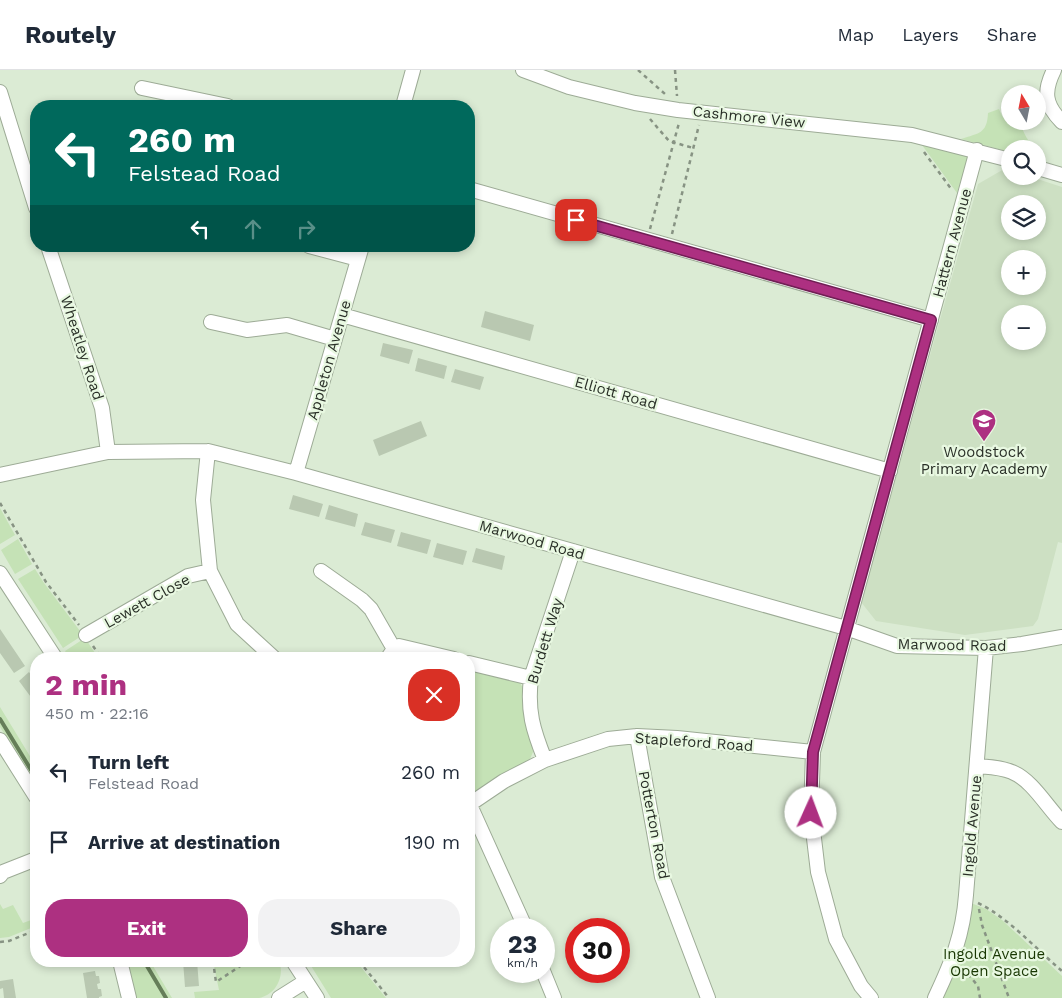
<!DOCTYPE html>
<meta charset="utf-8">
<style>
:root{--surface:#fff;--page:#f2f2f3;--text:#1f2937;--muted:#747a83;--line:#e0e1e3;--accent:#ad3081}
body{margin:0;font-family:"Work Sans",sans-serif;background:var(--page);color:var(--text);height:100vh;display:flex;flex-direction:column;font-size:19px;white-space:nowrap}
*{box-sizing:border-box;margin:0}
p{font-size:16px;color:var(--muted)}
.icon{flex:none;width:28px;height:28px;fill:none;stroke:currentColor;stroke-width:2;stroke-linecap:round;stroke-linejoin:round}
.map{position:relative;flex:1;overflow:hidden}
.drawer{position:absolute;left:30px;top:582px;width:445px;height:315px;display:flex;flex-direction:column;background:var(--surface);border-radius:20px;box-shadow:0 2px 8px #0003}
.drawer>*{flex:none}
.guide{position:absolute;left:30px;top:30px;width:445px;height:152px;border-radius:20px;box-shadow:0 2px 8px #0003;background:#00695c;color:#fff;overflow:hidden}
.needle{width:32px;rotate:350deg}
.buttons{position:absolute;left:1001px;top:15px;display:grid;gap:10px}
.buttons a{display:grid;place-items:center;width:45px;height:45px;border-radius:50%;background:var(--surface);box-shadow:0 2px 8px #0003;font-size:25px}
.speed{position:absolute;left:490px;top:848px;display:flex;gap:10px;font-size:25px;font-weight:700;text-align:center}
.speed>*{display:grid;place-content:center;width:65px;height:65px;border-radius:50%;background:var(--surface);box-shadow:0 2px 8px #0003;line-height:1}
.speed small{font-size:12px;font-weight:400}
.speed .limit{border:8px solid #d22;background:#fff;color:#111}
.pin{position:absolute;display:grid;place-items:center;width:42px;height:42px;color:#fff;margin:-21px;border-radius:10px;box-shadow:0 2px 8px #0006}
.me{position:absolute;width:55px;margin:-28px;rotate:2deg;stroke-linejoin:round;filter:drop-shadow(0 0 4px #0008)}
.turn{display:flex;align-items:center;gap:18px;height:105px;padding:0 15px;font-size:22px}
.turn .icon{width:65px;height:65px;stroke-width:2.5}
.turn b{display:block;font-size:35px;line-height:42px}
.lanes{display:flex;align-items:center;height:48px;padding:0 15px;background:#0003;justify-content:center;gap:25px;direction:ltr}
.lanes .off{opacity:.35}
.round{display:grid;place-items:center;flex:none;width:52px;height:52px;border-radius:20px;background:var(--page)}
.overview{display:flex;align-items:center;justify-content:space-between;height:85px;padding:0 15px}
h1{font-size:30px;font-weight:700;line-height:38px;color:var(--accent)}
.action{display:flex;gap:10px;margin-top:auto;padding:10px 15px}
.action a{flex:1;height:58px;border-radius:20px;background:var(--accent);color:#fff;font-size:20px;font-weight:700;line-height:58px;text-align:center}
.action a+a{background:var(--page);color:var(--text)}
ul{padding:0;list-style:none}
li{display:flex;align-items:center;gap:15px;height:70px;padding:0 15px}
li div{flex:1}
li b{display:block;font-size:19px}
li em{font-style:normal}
header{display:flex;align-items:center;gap:30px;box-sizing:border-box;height:70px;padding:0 25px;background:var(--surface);border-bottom:1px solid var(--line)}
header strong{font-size:24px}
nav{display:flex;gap:28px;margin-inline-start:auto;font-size:18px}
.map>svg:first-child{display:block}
.built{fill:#cde0c3;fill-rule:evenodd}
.green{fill:#c5e2b6}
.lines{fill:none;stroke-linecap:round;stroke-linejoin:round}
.stream{stroke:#657e59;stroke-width:4}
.building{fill:#b9c8b1}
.minor-casing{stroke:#9dab96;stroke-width:16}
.path{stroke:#879383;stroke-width:2.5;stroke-dasharray:4 4;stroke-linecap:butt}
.minor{stroke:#fff;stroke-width:14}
.route-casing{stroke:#701f54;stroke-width:12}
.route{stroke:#ad3081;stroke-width:9}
.labels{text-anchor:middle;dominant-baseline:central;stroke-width:4.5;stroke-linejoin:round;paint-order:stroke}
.street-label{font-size:15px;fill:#292f27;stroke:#e8f8e1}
.poi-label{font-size:15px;fill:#292f27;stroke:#e8f8e1}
.park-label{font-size:15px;fill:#183702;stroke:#e8f8e1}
</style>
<header>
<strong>Routely</strong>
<nav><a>Map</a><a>Layers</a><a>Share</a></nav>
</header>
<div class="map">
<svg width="1062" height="928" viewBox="0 0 1062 928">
<rect width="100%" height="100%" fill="#dbebd4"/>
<!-- built -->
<path class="built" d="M1004,99L1010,101V106H1028L1062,117V473L1058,472L1038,549L1033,556L965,565L876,551L861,532L978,114ZM1010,134H1038V161H1010ZM1010,189H1038V216H1010ZM1010,244H1038V271H1010Z"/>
<!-- green -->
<path class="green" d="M999,39C1004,52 1008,53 1021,55C1025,66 1028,72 1037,79H1010V82L961,69C979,63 987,64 988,43Z
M922,75L969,85L957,123Z
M0,438L15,465L0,474Z
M18,469L32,494L15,504L1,480Z
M35,499L44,513L83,565L63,578L18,509Z
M85,568L99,589H70L65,581Z
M469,596L514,609L520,613L523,618L524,644L532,674L533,682L530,689L477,722L469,719Z
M0,637L36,696V715L0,657Z
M971,833L986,839L1002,850L1062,906V928H941Z
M0,834L3,839L13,835L23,853L34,849L36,856L9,867L0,868Z
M127,891H150L172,928H135Z
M213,891H279C285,906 276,925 259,928C241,928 213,928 195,928L194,922L219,920Z
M308,891H356L386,928H331Z"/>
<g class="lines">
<!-- stream -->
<path class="stream" d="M0,649L36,708
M144,891L166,928"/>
</g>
<!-- building -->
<path class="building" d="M485,241L534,255L530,271L481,257Z
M383,273L413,280L409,294L380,286Z
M418,288L447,296L444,309L415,301Z
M455,299L484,307L480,320L451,312Z
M421,351L427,366L379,386L373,370Z
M293,425L323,434L319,447L289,439Z
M329,435L358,444L355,457L325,449Z
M365,452L395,460L391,473L361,465Z
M401,462L431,470L427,484L397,476Z
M437,473L467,481L463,495L433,487Z
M476,478L505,486L502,500L472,492Z
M0,559L25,596L14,603L0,583Z
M29,602L36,611V634L19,611Z
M183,891H197L199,916L185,917Z
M95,901L96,906H99L100,913L97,914L98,919H101L102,926L99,927V928H87L83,903Z
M13,909L16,928H4L3,918L0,919V911Z"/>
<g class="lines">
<defs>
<path id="minor" d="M523,0L569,17L635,33L678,40L912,65L1010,90
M1054,0C1043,22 1045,35 1062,52
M142,18L228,36
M0,22L36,138
M403,36L413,0
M1038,98L1062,105
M469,119L931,250
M48,176L102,338L108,382
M309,176L358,189
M342,245L890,401
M211,252L247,260L287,255L335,269
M208,381L203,430L210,501L237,554L275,589
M296,403L362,176
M0,405L108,382L208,381L296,403L846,558L897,576L986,578L1022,574L1062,567
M321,501L362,530L371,539L394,579
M0,503L56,589
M86,565L188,506L210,501
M387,589L394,579L399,576L454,589
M469,593L531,608
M637,666L662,807L708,928
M0,670L36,727
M545,690C533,660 527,641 531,608L573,481
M977,696C989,697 1001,697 1012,702C1032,710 1047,737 1062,752
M469,733L526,859
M470,734L504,711L545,690L608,669L637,666L677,668L813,682
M0,806L3,802L36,789
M120,891L129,928
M293,891L317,928
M543,901L554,928
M279,928L306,911
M871,928L861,916L836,869L818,802L811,743L813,682L977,80
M935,928C952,892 963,865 966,825L986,578"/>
</defs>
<!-- minor casing -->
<use href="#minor" class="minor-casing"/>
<!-- path -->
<path class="path" d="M638,0L665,24
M675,0L677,26
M650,49L669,71L693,78
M924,82L952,120
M650,159L679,53
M672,164L699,55
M0,433L46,512L79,555
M93,576L102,589
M978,833C1009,848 1036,879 1062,901
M979,839L982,855L1009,928
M0,872L9,871L36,860
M213,891L216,912L248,891
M359,891L389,928
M963,898L978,916L980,928"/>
<!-- minor -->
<use href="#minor" class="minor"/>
</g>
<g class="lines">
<defs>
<path id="route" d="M576,150L931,250L813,682L811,743"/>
</defs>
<!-- route casing -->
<use href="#route" class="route-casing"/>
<!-- route -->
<use href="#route" class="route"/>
</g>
<!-- icons -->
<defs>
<symbol id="school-pin" viewBox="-11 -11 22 30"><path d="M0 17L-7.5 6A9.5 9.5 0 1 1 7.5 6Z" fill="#ad3081" stroke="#e8f8e1"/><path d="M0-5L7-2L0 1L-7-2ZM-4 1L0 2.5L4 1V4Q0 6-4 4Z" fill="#fff"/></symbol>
</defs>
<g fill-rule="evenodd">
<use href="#school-pin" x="970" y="337" width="28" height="38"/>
</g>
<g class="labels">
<!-- street labels -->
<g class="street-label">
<text transform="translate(749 47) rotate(6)">Cashmore View</text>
<text transform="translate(952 173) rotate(-75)">Hattern Avenue</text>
<text transform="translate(82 278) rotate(72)">Wheatley Road</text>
<text transform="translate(329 290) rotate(-74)">Appleton Avenue</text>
<text transform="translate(616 323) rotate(16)">Elliott Road</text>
<text transform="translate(532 470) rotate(16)">Marwood Road</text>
<text transform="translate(147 531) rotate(-29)">Lewett Close</text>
<text transform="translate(545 571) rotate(-73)">Burdett Way</text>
<text transform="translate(952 575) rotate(1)">Marwood Road</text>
<text transform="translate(694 672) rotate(4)">Stapleford Road</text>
<text transform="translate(654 755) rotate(79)">Potterton Road</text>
<text transform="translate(972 756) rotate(-85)">Ingold Avenue</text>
</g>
<!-- poi labels -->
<g class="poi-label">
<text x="984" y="382">Woodstock<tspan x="984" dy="17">Primary Academy</tspan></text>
</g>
<!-- park labels -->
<g class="park-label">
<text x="994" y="884">Ingold Avenue<tspan x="994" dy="17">Open Space</tspan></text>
</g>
</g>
</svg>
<div class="buttons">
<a><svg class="needle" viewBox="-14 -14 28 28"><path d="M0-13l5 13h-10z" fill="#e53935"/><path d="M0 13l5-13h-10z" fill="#747a83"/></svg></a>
<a><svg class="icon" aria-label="search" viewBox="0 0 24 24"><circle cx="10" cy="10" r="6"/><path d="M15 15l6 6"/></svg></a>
<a><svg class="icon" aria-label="layers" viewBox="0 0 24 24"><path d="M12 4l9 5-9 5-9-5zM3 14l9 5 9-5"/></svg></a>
<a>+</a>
<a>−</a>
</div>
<div class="speed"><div>23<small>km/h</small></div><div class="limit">30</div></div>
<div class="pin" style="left:576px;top:150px;background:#d93025"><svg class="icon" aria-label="arrive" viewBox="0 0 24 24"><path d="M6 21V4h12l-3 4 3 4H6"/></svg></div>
<svg class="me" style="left:811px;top:743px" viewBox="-20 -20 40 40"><circle r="19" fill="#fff"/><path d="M0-13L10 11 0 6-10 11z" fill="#ad3081"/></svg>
<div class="guide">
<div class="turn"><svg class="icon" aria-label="left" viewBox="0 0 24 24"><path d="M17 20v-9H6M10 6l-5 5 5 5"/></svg><div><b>260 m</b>Felstead Road</div></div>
<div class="lanes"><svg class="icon" aria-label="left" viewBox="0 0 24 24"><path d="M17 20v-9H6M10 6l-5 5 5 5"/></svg><svg class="icon off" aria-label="ahead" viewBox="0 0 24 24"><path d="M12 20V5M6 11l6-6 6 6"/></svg><svg class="icon off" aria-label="right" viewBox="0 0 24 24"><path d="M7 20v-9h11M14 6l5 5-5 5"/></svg></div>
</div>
<section class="drawer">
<div class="overview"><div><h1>2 min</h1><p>450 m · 22:16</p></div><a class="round" style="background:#d93025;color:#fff"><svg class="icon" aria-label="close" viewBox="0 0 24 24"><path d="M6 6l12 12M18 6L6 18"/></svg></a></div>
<ul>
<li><svg class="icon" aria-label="left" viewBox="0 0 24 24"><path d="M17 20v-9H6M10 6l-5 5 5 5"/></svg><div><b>Turn left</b><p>Felstead Road</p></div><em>260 m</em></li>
<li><svg class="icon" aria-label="arrive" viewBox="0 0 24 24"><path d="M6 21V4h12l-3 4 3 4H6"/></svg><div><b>Arrive at destination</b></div><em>190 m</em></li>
</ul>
<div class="action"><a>Exit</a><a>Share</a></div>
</section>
</div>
